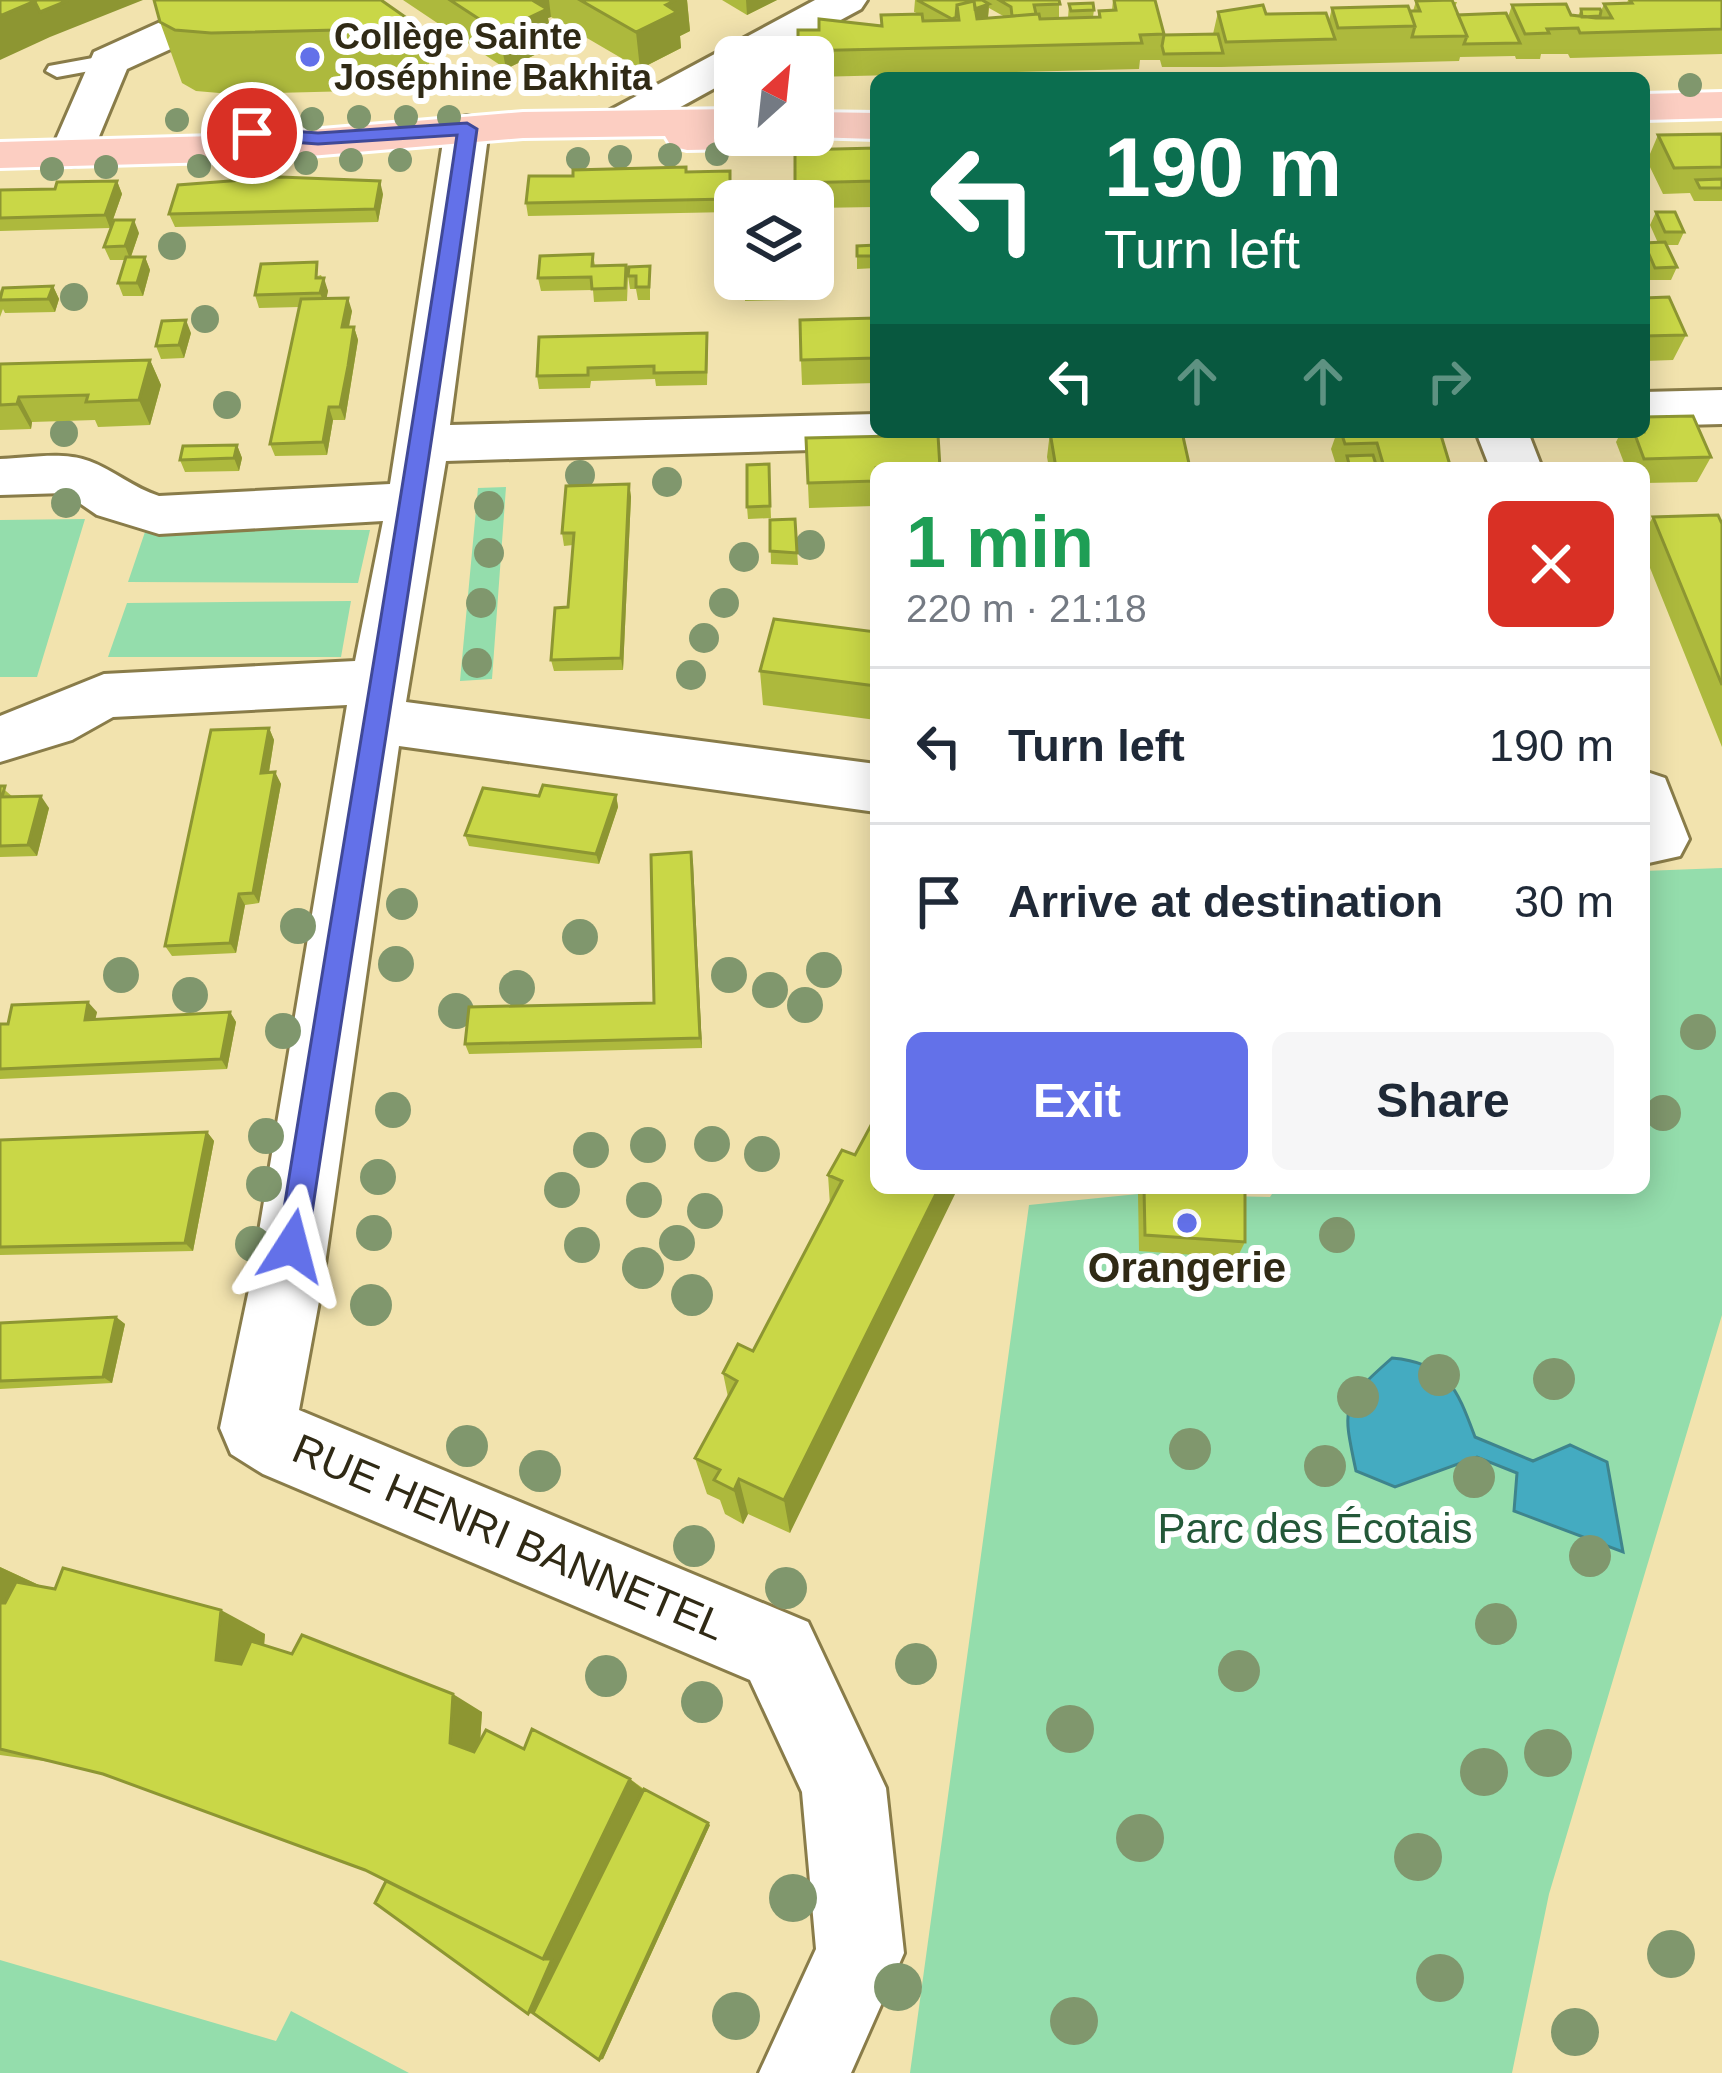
<!DOCTYPE html>
<meta charset="utf-8">
<style>
:root{--surface:#fff;--page:#f6f6f7;--text:#1f2937;--muted:#747a83;--line:#e0e1e3;--accent:#6371e9}
body{margin:0;font-family:Helvetica,sans-serif;background:var(--page);color:var(--text);height:100vh;display:flex;flex-direction:column;font-size:45px;white-space:nowrap}
*{box-sizing:border-box;margin:0}
p{font-size:39px;color:var(--muted)}
.icon{flex:none;width:66px;height:66px;fill:none;stroke:currentColor;stroke-width:2;stroke-linecap:round;stroke-linejoin:round}
.map{position:relative;flex:1;overflow:hidden}
.side{position:absolute;left:870px;top:462px;width:780px;height:732px;display:flex;flex-direction:column;background:var(--surface);border-radius:18px;box-shadow:0 6px 30px #0003}
.side>*{flex:none}
.banner{position:absolute;left:870px;top:72px;width:780px;height:366px;border-radius:18px;box-shadow:0 6px 30px #0003;background:#0b6e4f;color:#fff;overflow:hidden}
.needle{width:78px;rotate:27deg}
.fabs{position:absolute;left:714px;top:36px;display:grid;gap:24px}
.fabs a{display:grid;place-items:center;width:120px;height:120px;border-radius:18px;background:var(--surface);box-shadow:0 6px 30px #0003;font-size:60px}
.pin{position:absolute;display:grid;place-items:center;width:102px;height:102px;color:#fff;margin:-51px;border:6px solid #fff;border-radius:50%;box-shadow:0 3px 12px #0007}
.me{position:absolute;width:132px;margin:-66px;rotate:9deg;stroke-linejoin:round;filter:drop-shadow(0 0 9px #0008)}
.turn{display:flex;align-items:center;gap:42px;height:252px;padding:0 36px;font-size:54px}
.turn .icon{width:156px;height:156px;stroke-width:2.5}
.turn b{display:block;font-size:84px;line-height:102px}
.lanes{display:flex;align-items:center;height:114px;padding:0 36px;background:#0003;justify-content:center;gap:60px;direction:ltr}
.lanes .off{opacity:.35}
.round{display:grid;place-items:center;flex:none;width:126px;height:126px;border-radius:18px;background:var(--page)}
.headline{display:flex;align-items:center;justify-content:space-between;height:204px;padding:0 36px}
h1{font-size:72px;font-weight:600;line-height:90px;color:#1e9e55}
.primary-button{display:flex;gap:24px;margin-top:auto;padding:24px 36px}
.primary-button a{flex:1;height:138px;border-radius:18px;background:var(--accent);color:#fff;font-size:48px;font-weight:600;line-height:138px;text-align:center}
.primary-button a+a{background:var(--page);color:var(--text)}
ul{padding:0;list-style:none}
li{display:flex;align-items:center;gap:36px;height:156px;padding:0 36px;border-top:3px solid var(--line)}
li div{flex:1}
li b{display:block;font-size:45px}
li em{font-style:normal}
.map>svg:first-child{display:block}
.green{fill:#94ddac}
.water{fill:#44abc1;stroke:#3e848d;stroke-width:3}
.lines{fill:none;stroke-linecap:round;stroke-linejoin:round}
.lane-casing{stroke:#897c49;stroke-width:6}
.street-casing{stroke:#897c49;stroke-width:6}
.primary-casing{stroke:#fff;stroke-width:6}
.lane{fill:#fff;fill-rule:evenodd}
.street{fill:#fff;fill-rule:evenodd}
.primary{fill:#fccec2;fill-rule:evenodd}
.tree{fill:#80976d}
.wall{fill:#adb93d;fill-rule:evenodd}
.shaded-wall{fill:#8d9632}
.building{fill:#c9d747;stroke:#8d9632;stroke-width:3}
.route{fill:#6371e9;stroke:#404997;stroke-width:3}
.poi-dot{fill:#6371e9;stroke:#fff;stroke-width:4.5}
.labels{text-anchor:middle;dominant-baseline:central;stroke-width:12;stroke-linejoin:round;paint-order:stroke}
.far-poi-label{font-size:36px;font-weight:bold;fill:#302a15;stroke:#fff;text-anchor:start}
.poi-label{font-size:42px;font-weight:bold;fill:#302a15;stroke:#fff}
.park-label{font-size:42px;fill:#235838;stroke:#fff}
.street-label{font-size:42px;fill:#302a15;stroke:#fff}
</style>
<div class="map">
<svg width="1722" height="2073" viewBox="0 0 1722 2073">
<rect width="100%" height="100%" fill="#f2e3ae"/>
<!-- green -->
<path class="green" d="M506,487L492,679L460,681L478,488Z
M85,519L37,677H0V520Z
M146,529L370,530L358,583L128,582Z
M351,601L341,657H108L127,603Z
M1722,868V1315L1549,1894L1512,2073H910L1029,1205L1138,1194L1270,1197L1276,1188H1644V871Z
M0,1960L276,2041L291,2011L409,2073H0Z"/>
<!-- water -->
<path class="water" d="M1392,1358C1448,1363 1457,1389 1475,1437L1533,1461L1570,1445L1607,1462L1623,1552L1514,1511L1517,1473L1477,1457L1395,1487L1356,1471C1342,1405 1341,1403 1392,1358Z"/>
<g class="lines">
<defs>
<path id="lane" d="M109,55L120,61L117,66L57,77L46,71L49,66Z"/>
<path id="street" d="M209,0H264L258,9L127,69L88,163L72,166L56,163L50,153L94,52Z
M815,0H867L861,9L772,57H735V77L635,132L619,136L603,132L597,123L603,114Z
M467,116L483,120L489,129L450,425L876,414V432H901L894,443L876,448L446,461L406,702L876,764V812L399,746L322,1285L299,1410L808,1622L886,1788L904,1953L851,2073H759L816,1949L802,1792L750,1680L263,1474L231,1454L220,1428L250,1285L347,705L113,717L72,740L0,762V716L104,674L355,661L383,521L159,534L97,515L65,493L0,495V459C28,458 63,451 89,461C114,470 133,488 159,496L390,484L445,129L451,120Z
M1722,390V424L1644,426V392Z
M1476,432H1528L1542,468H1490Z
M1644,771L1665,778L1689,839L1680,856L1644,864Z"/>
<path id="primary" d="M1722,92V118L1644,120V94Z
M735,109V135H813V112L876,113V139L810,137L805,144L789,148L687,150L671,146L665,136L523,138L250,161L0,168V142L250,135L523,112Z"/>
</defs>
<!-- lane casing -->
<use href="#lane" class="lane-casing"/>
<!-- street casing -->
<use href="#street" class="street-casing"/>
<!-- primary casing -->
<use href="#primary" class="primary-casing"/>
<!-- lane -->
<use href="#lane" class="lane"/>
<!-- street -->
<use href="#street" class="street"/>
<!-- primary -->
<use href="#primary" class="primary"/>
</g>
<!-- trees -->
<g class="tree">
<circle cx="1690" cy="85" r="12"/>
<circle cx="359" cy="117" r="12"/>
<circle cx="406" cy="117" r="12"/>
<circle cx="449" cy="117" r="12"/>
<circle cx="312" cy="119" r="12"/>
<circle cx="177" cy="120" r="12"/>
<circle cx="268" cy="120" r="12"/>
<circle cx="222" cy="122" r="12"/>
<circle cx="717" cy="154" r="12"/>
<circle cx="670" cy="155" r="12"/>
<circle cx="620" cy="157" r="12"/>
<circle cx="578" cy="159" r="12"/>
<circle cx="351" cy="160" r="12"/>
<circle cx="400" cy="160" r="12"/>
<circle cx="306" cy="163" r="12"/>
<circle cx="199" cy="166" r="12"/>
<circle cx="251" cy="166" r="12"/>
<circle cx="106" cy="167" r="12"/>
<circle cx="52" cy="169" r="12"/>
<circle cx="172" cy="246" r="14"/>
<circle cx="74" cy="297" r="14"/>
<circle cx="205" cy="319" r="14"/>
<circle cx="227" cy="405" r="14"/>
<circle cx="64" cy="433" r="14"/>
<circle cx="580" cy="475" r="15"/>
<circle cx="667" cy="482" r="15"/>
<circle cx="66" cy="503" r="15"/>
<circle cx="489" cy="506" r="15"/>
<circle cx="810" cy="545" r="15"/>
<circle cx="489" cy="553" r="15"/>
<circle cx="744" cy="557" r="15"/>
<circle cx="481" cy="603" r="15"/>
<circle cx="724" cy="603" r="15"/>
<circle cx="704" cy="638" r="15"/>
<circle cx="477" cy="663" r="15"/>
<circle cx="691" cy="675" r="15"/>
<circle cx="402" cy="904" r="16"/>
<circle cx="298" cy="926" r="18"/>
<circle cx="580" cy="937" r="18"/>
<circle cx="396" cy="964" r="18"/>
<circle cx="824" cy="970" r="18"/>
<circle cx="121" cy="975" r="18"/>
<circle cx="729" cy="975" r="18"/>
<circle cx="517" cy="988" r="18"/>
<circle cx="770" cy="990" r="18"/>
<circle cx="190" cy="995" r="18"/>
<circle cx="805" cy="1005" r="18"/>
<circle cx="456" cy="1011" r="18"/>
<circle cx="283" cy="1031" r="18"/>
<circle cx="1698" cy="1032" r="18"/>
<circle cx="393" cy="1110" r="18"/>
<circle cx="1663" cy="1113" r="18"/>
<circle cx="266" cy="1136" r="18"/>
<circle cx="712" cy="1144" r="18"/>
<circle cx="648" cy="1145" r="18"/>
<circle cx="591" cy="1150" r="18"/>
<circle cx="762" cy="1154" r="18"/>
<circle cx="378" cy="1177" r="18"/>
<circle cx="264" cy="1184" r="18"/>
<circle cx="562" cy="1190" r="18"/>
<circle cx="644" cy="1200" r="18"/>
<circle cx="705" cy="1211" r="18"/>
<circle cx="374" cy="1233" r="18"/>
<circle cx="1337" cy="1235" r="18"/>
<circle cx="677" cy="1243" r="18"/>
<circle cx="253" cy="1244" r="18"/>
<circle cx="582" cy="1245" r="18"/>
<circle cx="643" cy="1268" r="21"/>
<circle cx="692" cy="1295" r="21"/>
<circle cx="371" cy="1305" r="21"/>
<circle cx="1439" cy="1375" r="21"/>
<circle cx="1554" cy="1379" r="21"/>
<circle cx="1358" cy="1397" r="21"/>
<circle cx="467" cy="1446" r="21"/>
<circle cx="1190" cy="1449" r="21"/>
<circle cx="1325" cy="1466" r="21"/>
<circle cx="540" cy="1471" r="21"/>
<circle cx="1474" cy="1477" r="21"/>
<circle cx="694" cy="1546" r="21"/>
<circle cx="1590" cy="1556" r="21"/>
<circle cx="786" cy="1588" r="21"/>
<circle cx="1496" cy="1624" r="21"/>
<circle cx="916" cy="1664" r="21"/>
<circle cx="1239" cy="1671" r="21"/>
<circle cx="606" cy="1676" r="21"/>
<circle cx="702" cy="1702" r="21"/>
<circle cx="1070" cy="1729" r="24"/>
<circle cx="1548" cy="1753" r="24"/>
<circle cx="1484" cy="1772" r="24"/>
<circle cx="1140" cy="1838" r="24"/>
<circle cx="1418" cy="1857" r="24"/>
<circle cx="793" cy="1898" r="24"/>
<circle cx="1671" cy="1954" r="24"/>
<circle cx="1440" cy="1978" r="24"/>
<circle cx="898" cy="1987" r="24"/>
<circle cx="736" cy="2016" r="24"/>
<circle cx="1074" cy="2021" r="24"/>
<circle cx="1575" cy="2032" r="24"/>
</g>
<!-- wall -->
<path class="wall" d="M403,0H687L690,31L680,36L681,48L640,69L551,17L548,18L553,46L506,69Z
M722,0H777L747,15Z
M915,0H1059V17L1040,19L1068,18L1069,4L1094,10L1093,17H1098L1099,11L1112,10L1113,0L1164,35L1213,34L1218,12L1329,20L1332,8L1413,11L1416,1L1457,2L1455,7L1458,15L1508,17L1512,5L1578,16L1581,9L1601,11L1604,4L1627,3L1628,0H1722V54L1570,58L1568,54H1541L1540,59H1516L1515,56L1460,57L1459,61L1221,67H1162L1160,60H1140L1139,69L813,77V57H798V30L881,26L919,14L914,12ZM989,8L1005,17L983,19L988,17Z
M160,22L421,28L435,89L231,94L196,91L182,83Z
M1722,134V201H1694L1690,193L1663,194L1647,161L1658,135Z
M876,148V207L813,208V201H796L795,150Z
M686,172L731,184V212L528,216L526,203Z
M117,181L122,194L110,228L0,231V190L55,189Z
M383,194L378,222L175,227L169,214Z
M1656,212L1684,232L1678,245H1667L1677,267L1671,280H1649L1644,269V244L1658,243L1650,225Z
M139,233L131,257H145L150,270L143,296H123L118,283L125,260H110L104,247Z
M876,245V268L857,269V246Z
M593,254L595,266L626,265L628,278L627,301L594,302L593,290L541,291L538,278Z
M650,266V300H638L636,289H630L628,276Z
M321,275L328,291L326,298L352,311L349,327H354L358,340L345,420H333L327,455L275,456L270,444L299,307L259,308L255,295Z
M745,279H789V300L745,301Z
M53,286L59,299L55,312L5,313L3,309L0,317V289L1,292Z
M1644,298L1686,335L1673,360L1644,361Z
M876,318V383L802,385L801,360Z
M191,333L184,358L161,359L156,346Z
M708,346L707,385L656,386L655,379L591,381L590,388L539,389L537,376Z
M150,360L161,385L150,425L98,427L95,420L32,422L31,429L0,430V364Z
M1050,432L1190,468H1049L1047,457Z
M1337,432H1440L1450,465L1449,468H1337L1331,449Z
M1621,432H1644L1711,457L1697,482L1644,483V468H1626L1616,442Z
M806,438L876,468V538L874,506L809,508Z
M237,445L242,458L239,471L185,472L180,460Z
M769,464L771,518L748,519L747,507Z
M629,484L631,497L623,670L554,671L551,660L568,607L573,545L564,546L562,533Z
M1653,517L1722,524V747L1644,553V532Z
M795,519L798,565L771,564L770,520Z
M876,632V720L763,705L760,671Z
M269,728L274,740L269,772H275L281,784L259,903L245,905L236,953L172,956L165,946Z
M0,786L13,797L49,808L37,856L0,857Z
M616,795L618,807L599,864L469,846L465,835L539,796Z
M691,852L702,1048L469,1054L465,1044L654,1003Z
M97,1012L95,1019L230,1012L236,1022L227,1069L0,1079V1024Z
M207,1132L214,1141L193,1251L0,1255V1140Z
M855,1155L790,1533L748,1514L743,1524L725,1514L720,1500L707,1494L695,1458L728,1397L723,1373L753,1351L830,1205L828,1175Z
M1140,1188H1245V1242L1237,1258L1139,1251L1138,1194Z
M116,1317L125,1324L112,1383L0,1389V1323Z
M0,1567L41,1586L265,1634L264,1645L482,1712L480,1740L524,1749L630,1779L644,1789L710,1825L603,2059L599,2060L386,1881L365,1870L104,1774L51,1762L0,1755Z"/>
<!-- shaded-wall -->
<path class="shaded-wall" d="M69,0H143L50,37L0,60V16L35,1Z
M521,0H549L551,17L548,18L553,46L506,69L499,32Z
M676,0H687L690,31L680,36L681,48L640,69L636,32L666,5Z
M746,0H777L747,15Z
M989,4L988,17L958,29V16Z
M117,181L122,194L110,228L105,215Z
M380,181L383,194L378,222L375,209Z
M134,220L139,233L130,259L125,246Z
M145,257L150,270L143,296L137,283Z
M324,278L328,291L325,306L320,293Z
M53,286L59,299L55,312L48,299Z
M348,298L352,311L346,340L342,327Z
M186,320L191,333L184,358L179,345Z
M354,327L358,340L345,420L340,407Z
M150,360L161,385L150,425L139,400Z
M19,397L32,422L31,429L17,404Z
M329,407L333,420L327,455L323,442Z
M237,445L242,458L239,471L234,458Z
M629,484L631,497L623,670L621,658Z
M269,728L274,740L267,784L261,773Z
M275,772L281,784L259,903L253,893Z
M616,795L618,807L599,864L596,854Z
M41,796L49,808L37,856L28,845Z
M691,852L693,863L702,1048L700,1038Z
M239,894L245,905L236,953L230,943Z
M88,1002L97,1012L93,1030L85,1020Z
M230,1012L236,1022L227,1069L221,1059Z
M207,1132L214,1141L193,1251L185,1243Z
M939,1188H958L790,1533L784,1500Z
M116,1317L125,1324L112,1383L103,1377Z
M739,1479L748,1514L743,1524L734,1490Z
M0,1567L41,1586L0,1609Z
M221,1610L265,1634L261,1681L216,1660Z
M453,1694L482,1712L479,1759L450,1743Z
M630,1779L646,1792L537,2012L528,2014L543,1959Z
M708,1823L710,1825L603,2059L599,2060Z"/>
<!-- building -->
<path class="building" d="M0,0H34L35,1L0,16Z
M34,0H69L40,12Z
M154,0H381L421,28L211,33L175,30L160,22Z
M450,0H532L547,9L499,32Z
M580,0H676L666,5L677,12L636,32Z
M917,0H982L989,4L975,9L974,1L957,5L956,17L952,19Z
M999,0H1059L1060,4L1034,5L1036,14L1012,16L1011,7Z
M1114,0H1155L1164,34L1140,35L1142,43L798,51V30H819V19L882,26L881,15L922,14L923,21L959,20L957,5L974,1L977,19L1039,14L1040,19L1100,17L1099,11L1116,10Z
M1452,0L1467,36L1412,37L1415,26L1410,11H1420L1416,1Z
M1630,0H1722V29L1580,33L1578,28L1547,29L1549,33L1525,34L1512,5L1566,4L1571,15L1596,18H1612L1604,4L1632,3Z
M1093,3L1094,10L1071,11L1069,4Z
M1263,5L1266,14L1326,13L1335,39L1226,42L1218,12Z
M1408,6L1415,26L1338,28L1332,8Z
M1581,9H1600L1601,11L1600,16L1582,17Z
M1506,13L1520,43L1464,44L1467,36L1458,15Z
M1218,34L1223,53L1164,54L1162,46L1164,35Z
M1722,134V167L1674,168L1658,135Z
M876,148V181L795,183V150Z
M686,167V172L730,171V199L526,203L529,176H573V170Z
M280,177L380,181L375,209L169,214L178,185Z
M1722,179V188H1700L1696,180Z
M117,181L105,215L0,218V190L55,189L57,182Z
M1656,212H1675L1684,232H1665Z
M114,220H134L125,246L104,247Z
M1665,242L1677,267L1655,268L1644,243Z
M876,245V256H857V246Z
M593,254L592,266L626,265L625,288L592,289L591,277L538,278L540,256Z
M126,257H145L137,283H118Z
M317,262L316,278H324L320,293L255,295L261,264Z
M650,266L649,287H636V276H628L629,267Z
M745,279H788L789,287L745,288Z
M53,286L48,299L0,300L3,288Z
M1669,297L1686,335L1644,336V298Z
M348,298L342,327H354L348,366L340,407H329L323,442L270,444L301,299Z
M876,318V358L801,360L800,320Z
M186,320L179,345L156,346L162,321Z
M707,333L706,372L654,373V366L588,368V375L537,376L539,337Z
M150,360L139,400L86,402L88,395L53,396L19,397L17,404L0,405V364Z
M1693,416L1711,457L1644,459L1634,432H1644V417Z
M1050,432H1182L1190,468H1056Z
M1341,432H1440L1450,465L1384,467L1377,443L1345,444Z
M938,435L940,468H876V511L875,481L808,483L806,438Z
M237,445L234,458L180,460L183,446Z
M1373,455L1377,468H1350L1347,456Z
M769,464L770,506L747,507V465Z
M629,484L621,658L551,660L555,608L568,607L574,533H562L566,486Z
M1718,515L1722,524V685L1653,517Z
M795,519L797,553L770,551V520Z
M774,619L876,632V686L760,671Z
M269,728L261,773L275,772L253,893L239,894L230,943L165,946L211,730Z
M543,785L616,795L596,854L465,835L483,788L539,796Z
M0,786H5L2,797L41,796L28,845L0,846Z
M691,852L700,1038L465,1044L469,1007L654,1003L651,855Z
M88,1002L85,1020L230,1012L221,1059L0,1069V1024H8L12,1005Z
M876,1116V1188H939L784,1500L739,1479L734,1490L714,1480L720,1470L695,1458L737,1381L723,1373L738,1344L753,1351L842,1181L828,1175L842,1150L855,1155Z
M207,1132L185,1243L0,1247V1140Z
M1144,1188H1245V1242L1145,1235Z
M116,1317L103,1377L0,1381V1323Z
M63,1568L221,1610L216,1660L241,1664L251,1641L292,1654L302,1635L453,1694L450,1743L474,1752L486,1730L524,1749L532,1729L630,1779L543,1959L365,1870L103,1774L0,1749V1603H5L16,1582L55,1589Z
M644,1789L708,1823L599,2060L533,2013Z
M386,1881L543,1959H552L528,2014L375,1903Z"/>
<!-- route -->
<path class="route" d="M467,123L477,129C425,502 363,874 307,1246L303,1256L292,1260L282,1256L278,1246C337,876 402,506 457,135L318,144L252,139L243,133L252,128L318,133Z"/>
<!-- markers -->
<g class="poi-dot">
<circle cx="310" cy="57" r="12"/>
<circle cx="1187" cy="1223" r="12"/>
</g>
<g class="labels">
<!-- far-poi labels -->
<g class="far-poi-label">
<text x="334" y="36">Collège Sainte<tspan x="334" dy="41">Joséphine Bakhita</tspan></text>
</g>
<!-- poi labels -->
<g class="poi-label">
<text x="1187" y="1267">Orangerie</text>
</g>
<!-- park labels -->
<g class="park-label">
<text x="1315" y="1528">Parc des Écotais</text>
</g>
<!-- street labels -->
<g class="street-label">
<text transform="translate(509 1537) rotate(23)">RUE HENRI BANNETEL</text>
</g>
</g>
</svg>
<div class="fabs">
<a><svg class="needle" viewBox="-14 -14 28 28"><path d="M0-13l5 13h-10z" fill="#e53935"/><path d="M0 13l5-13h-10z" fill="#747a83"/></svg></a>
<a><svg class="icon" aria-label="layers" viewBox="0 0 24 24"><path d="M12 4l9 5-9 5-9-5zM3 14l9 5 9-5"/></svg></a>
</div>
<div class="pin" style="left:252px;top:133px;background:#d93025"><svg class="icon" aria-label="arrive" viewBox="0 0 24 24"><path d="M6 21V4h12l-3 4 3 4H6"/></svg></div>
<svg class="me" style="left:292px;top:1246px" viewBox="-20 -20 40 40"><path d="M0-17L14 15 0 8-14 15z" fill="#6371e9" stroke="#fff" stroke-width="4"/></svg>
<div class="banner">
<div class="turn"><svg class="icon" aria-label="left" viewBox="0 0 24 24"><path d="M17 20v-9H6M10 6l-5 5 5 5"/></svg><div><b>190 m</b>Turn left</div></div>
<div class="lanes"><svg class="icon" aria-label="left" viewBox="0 0 24 24"><path d="M17 20v-9H6M10 6l-5 5 5 5"/></svg><svg class="icon off" aria-label="ahead" viewBox="0 0 24 24"><path d="M12 20V5M6 11l6-6 6 6"/></svg><svg class="icon off" aria-label="ahead" viewBox="0 0 24 24"><path d="M12 20V5M6 11l6-6 6 6"/></svg><svg class="icon off" aria-label="right" viewBox="0 0 24 24"><path d="M7 20v-9h11M14 6l5 5-5 5"/></svg></div>
</div>
<section class="side">
<div class="headline"><div><h1>1 min</h1><p>220 m · 21:18</p></div><a class="round" style="background:#d93025;color:#fff"><svg class="icon" aria-label="close" viewBox="0 0 24 24"><path d="M6 6l12 12M18 6L6 18"/></svg></a></div>
<ul>
<li><svg class="icon" aria-label="left" viewBox="0 0 24 24"><path d="M17 20v-9H6M10 6l-5 5 5 5"/></svg><div><b>Turn left</b></div><em>190 m</em></li>
<li><svg class="icon" aria-label="arrive" viewBox="0 0 24 24"><path d="M6 21V4h12l-3 4 3 4H6"/></svg><div><b>Arrive at destination</b></div><em>30 m</em></li>
</ul>
<div class="primary-button"><a>Exit</a><a>Share</a></div>
</section>
</div>
